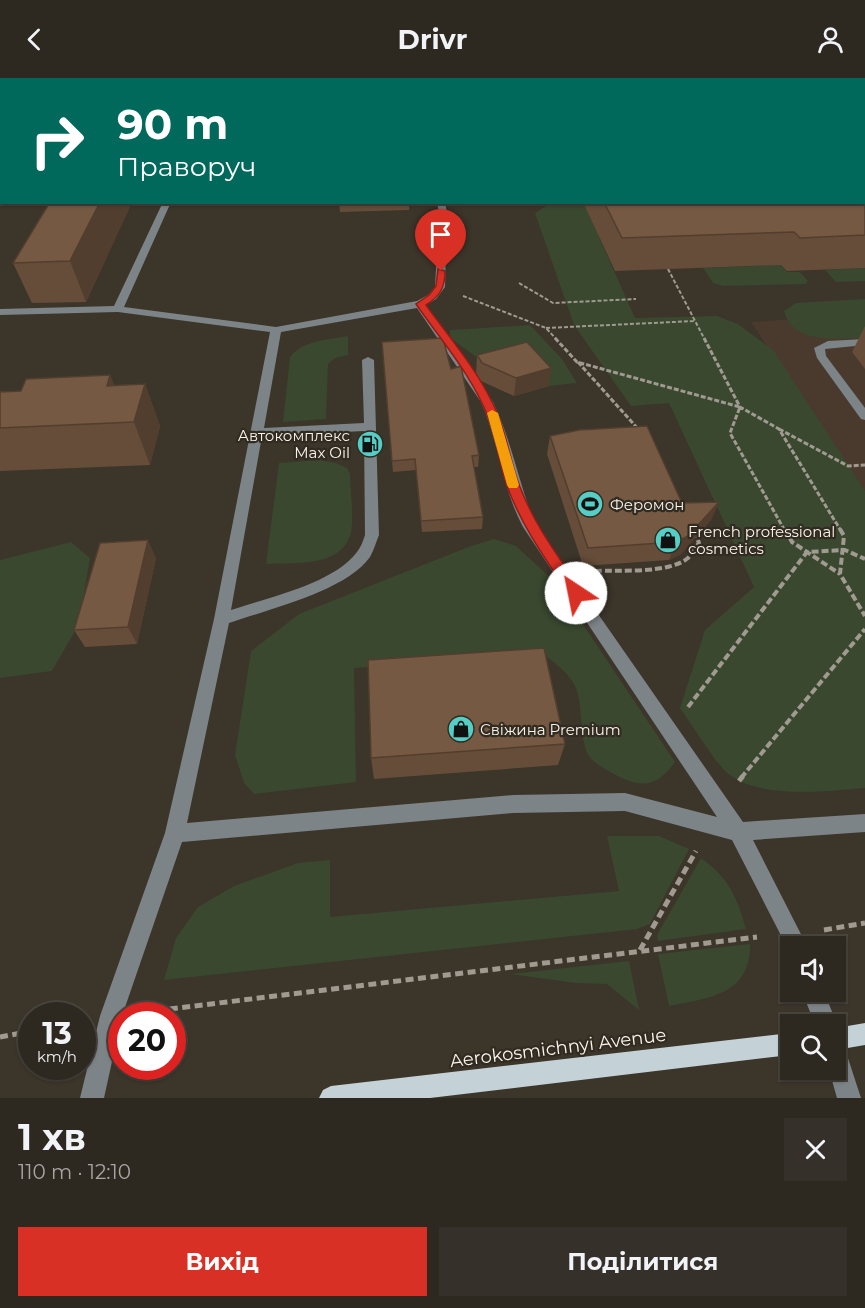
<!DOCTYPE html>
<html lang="uk">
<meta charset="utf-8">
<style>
:root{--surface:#2d2820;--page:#353029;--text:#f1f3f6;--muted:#a7a6a5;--line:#48443e;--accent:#d93025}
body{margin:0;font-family:Montserrat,sans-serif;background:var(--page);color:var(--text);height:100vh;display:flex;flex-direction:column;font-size:22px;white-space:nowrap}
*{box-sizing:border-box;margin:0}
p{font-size:20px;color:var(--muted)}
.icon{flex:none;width:33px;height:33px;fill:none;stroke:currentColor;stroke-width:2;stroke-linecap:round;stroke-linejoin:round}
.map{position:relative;height:1020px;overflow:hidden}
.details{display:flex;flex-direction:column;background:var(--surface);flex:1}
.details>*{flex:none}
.hud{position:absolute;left:0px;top:0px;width:866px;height:126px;box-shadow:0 2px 4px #0004,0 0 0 2px var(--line);background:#00695c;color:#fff;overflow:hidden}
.controls{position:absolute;left:780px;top:858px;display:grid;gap:12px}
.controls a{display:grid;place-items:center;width:66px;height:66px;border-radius:0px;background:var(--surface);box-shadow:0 2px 4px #0004,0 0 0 2px var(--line);font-size:30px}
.speed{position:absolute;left:18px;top:924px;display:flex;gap:12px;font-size:30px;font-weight:700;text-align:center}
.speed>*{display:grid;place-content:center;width:78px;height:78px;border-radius:50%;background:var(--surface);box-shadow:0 2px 4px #0004,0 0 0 2px var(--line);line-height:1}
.speed small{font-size:15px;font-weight:400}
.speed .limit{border:9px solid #d22;background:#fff;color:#111}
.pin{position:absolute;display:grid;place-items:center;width:51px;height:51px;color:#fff;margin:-62px -26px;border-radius:50% 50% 50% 0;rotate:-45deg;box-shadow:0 0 6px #0007}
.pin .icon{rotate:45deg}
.me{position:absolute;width:66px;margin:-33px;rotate:326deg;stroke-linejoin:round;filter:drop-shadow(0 0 4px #0008)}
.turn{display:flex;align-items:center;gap:21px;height:126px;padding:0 18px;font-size:27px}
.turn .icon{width:78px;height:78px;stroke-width:2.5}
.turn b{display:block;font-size:42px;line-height:51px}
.round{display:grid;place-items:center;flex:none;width:63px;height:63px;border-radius:0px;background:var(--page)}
.head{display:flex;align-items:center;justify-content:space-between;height:102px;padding:0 18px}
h1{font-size:36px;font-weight:700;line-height:45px}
.primary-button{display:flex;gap:12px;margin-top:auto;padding:12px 18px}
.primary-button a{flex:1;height:69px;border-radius:0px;background:var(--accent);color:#fff;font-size:24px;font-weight:700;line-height:69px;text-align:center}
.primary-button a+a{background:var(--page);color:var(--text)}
header{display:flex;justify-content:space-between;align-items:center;height:78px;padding:0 18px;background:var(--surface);font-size:27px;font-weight:700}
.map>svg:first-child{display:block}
.commercial{fill:#4a3a2e}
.green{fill:#39482f}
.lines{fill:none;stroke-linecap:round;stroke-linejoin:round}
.path-far3{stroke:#a09a91;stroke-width:2;stroke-dasharray:4 2;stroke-linecap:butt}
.path-far2{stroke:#a09a91;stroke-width:3;stroke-dasharray:5 2;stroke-linecap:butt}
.path-far1{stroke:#a09a91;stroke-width:4;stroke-dasharray:7 3;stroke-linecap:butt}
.path{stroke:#a09a91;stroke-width:5;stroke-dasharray:8 4.5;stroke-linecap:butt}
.minor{fill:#7d8487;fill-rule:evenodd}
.major{fill:#c4d2d8;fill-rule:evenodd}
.wall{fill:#654d39}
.shaded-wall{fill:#523e2e}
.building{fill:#755942;stroke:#523e2e;stroke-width:1.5}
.route{fill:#d93025;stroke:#8d1f18;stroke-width:1.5}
.slow{fill:#f59e0b}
.labels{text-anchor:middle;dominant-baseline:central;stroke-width:4.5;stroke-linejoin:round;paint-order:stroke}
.poi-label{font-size:15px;fill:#f8f3ec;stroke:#322b21;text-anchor:start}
.near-street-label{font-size:18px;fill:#f8f3ec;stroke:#322b21}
</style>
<header><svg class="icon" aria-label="back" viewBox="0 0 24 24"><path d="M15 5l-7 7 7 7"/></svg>Drivr<svg class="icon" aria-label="person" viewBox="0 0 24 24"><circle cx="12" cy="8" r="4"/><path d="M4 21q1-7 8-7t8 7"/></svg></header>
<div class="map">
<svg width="865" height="1020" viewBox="0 0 865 1020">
<rect width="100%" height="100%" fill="#3c352a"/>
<!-- commercial -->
<path class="commercial" d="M865,237V414L751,244Z"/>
<!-- green -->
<path class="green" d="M597,124H768L598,157L635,240L717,238L738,246L774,273L865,413V710C826,713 758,722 726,694C713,681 692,647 680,630L705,552L754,509L669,325L631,328L574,247L535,135L546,128L597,127Z
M781,187L787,194H800L808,203L805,206L723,208L713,205L703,190Z
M865,190V203L836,204L825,192Z
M865,221V260C838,260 792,267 784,233L796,225Z
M530,247L562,281L577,305L549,308L525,283L493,291L450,260V252Z
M348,258V277L335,280L328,286L326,341L283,344L290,279C303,262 327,262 348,258Z
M319,382L336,385L347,390L350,396C350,412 355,443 350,458C339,490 293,484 266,486L279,385Z
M494,461L516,468L554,503L675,684C656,711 639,710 612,695C604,690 594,686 589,678C579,662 583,632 577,613C572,597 556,586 543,576L354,590L356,704L254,716L244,705L235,677L251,573L299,536L471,468Z
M71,464L90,480L79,546L52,593L0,600V482Z
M607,758H659L689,771L650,846L637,851L164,902L176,860L198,829L234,808L298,785L330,782V839L619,813Z
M701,780C729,800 737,819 746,851L658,863L657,857Z
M750,866C751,917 709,920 669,928L658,876Z
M629,883L639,932L607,906L576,905L510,896Z"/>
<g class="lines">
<!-- path-far3 -->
<path class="path-far3" d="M668,191L705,262
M519,205L553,225L636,221
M463,218L546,250L557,262
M546,250L695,243"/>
<!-- path-far2 -->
<path class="path-far2" d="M555,260L577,284L740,329L730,355L785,453
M704,260L740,329L779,351L841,453
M578,284L639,352
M779,351L848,388L865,387"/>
<!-- path-far1 -->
<path class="path-far1" d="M785,451L792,464L840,496
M840,451L844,458L840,496L865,538
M595,493C619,492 669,496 688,480C692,476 695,470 699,465L695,455
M688,629L807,474L845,472L865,481
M741,700L865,551"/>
<!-- path -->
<path class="path" d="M739,703L743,698
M824,852L865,845
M640,872L696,773
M145,934L757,859
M0,959L32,953"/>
<!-- minor -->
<path class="minor" d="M218,0H224L217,2Z
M427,0H433V2H427Z
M643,0H649L650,2H644Z
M749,0H756L757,2H750Z
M0,42H2V46H0Z
M864,86H865V91H864Z
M163,124H171L124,229L276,249L417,223L428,217L435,209L439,135L437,124H445L447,135L445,209L436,221L426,227L493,324C511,361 519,405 534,444L743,744L865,736V754L753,762L807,868H790V875L732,762L625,733L513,735L182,764L122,938L104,1020H80L100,938L165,755L214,541L270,254L118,234L0,237V231L114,228ZM417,230L481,324C499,364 502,410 523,449L717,739L625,715L513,717L187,745L229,545C269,531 346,513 370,479C374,472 376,464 379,457L374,282L368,279L362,282L364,345L264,350L281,254ZM364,353L365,457C363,463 361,469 357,474C333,506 269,519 231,532L262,358Z
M865,261V267L825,271L826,278L865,330V342L861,341L817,280L814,270L828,263Z
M802,914H824L837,946L836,950V946H815Z
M836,965L844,968L861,1020H837L829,992H836Z"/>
<!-- major -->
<path class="major" d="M865,945V967L836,972V950Z
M790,955V977L430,1020H319L323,1012L331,1008Z"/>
</g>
<!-- wall -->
<path class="wall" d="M460,0H557L558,2H461Z
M673,0H748L750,2H674Z
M812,0H865V49L864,48V2H814Z
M865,108V190L787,193L781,187L615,193L583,124H864Z
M50,124H132L86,224L32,225L13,185Z
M339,124H409V132L340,134Z
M865,248V291L852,274Z
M382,264L451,291L479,377L478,389H474L483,439L482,451L422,454L416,392L393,394Z
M477,277L549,308L514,318L481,303L476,296Z
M110,297L114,307L145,306L160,348L150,387L0,393V314L21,313Z
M550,358L682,425L719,424L711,442L681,476L669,482L583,488L547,376Z
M156,480L137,566L85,569L74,552Z
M565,666L558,687L374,701L371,680Z"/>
<!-- shaded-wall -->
<path class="shaded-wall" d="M100,124H132L86,224L70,183Z
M551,290L549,308L514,318L516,300Z
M110,297L127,339L107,308Z
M145,306L160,348L150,387L134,344Z
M719,424L711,442L681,476L669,482L676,464Z
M148,462L156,480L137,566L128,549Z"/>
<!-- building -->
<path class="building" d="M315,0H406V2H315Z
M469,0H557L558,2L469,1Z
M703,0H748L750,2H705Z
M823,0H865V38L864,37V2H824Z
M864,107L865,108V157L800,160L794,154L622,160L604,124H864Z
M50,124H100L70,183L13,185Z
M443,260L451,291L461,288L479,377L472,378L483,439L421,443L415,381L392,383L382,264Z
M527,264L551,290L516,300L482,285L477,277Z
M110,297L107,308L145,306L134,344L0,350V314L21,313L26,301Z
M647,348L682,425L719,424L688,458L676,464L588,470L550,358L579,352Z
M148,462L128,549L74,552L100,465Z
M544,570L565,666L371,680L368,582Z"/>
<!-- route -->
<path class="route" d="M438,191L445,193C445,210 440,218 426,227C449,259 476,290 493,326C507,352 509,382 520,409C535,448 558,478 581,512L583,515L581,519H571C547,483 522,449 507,408C498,381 495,351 482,325C465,289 438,258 416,226L429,217L436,208Z"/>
<!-- slow -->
<path class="slow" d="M492,332L498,335L519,407L517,410H509L507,407L487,335Z"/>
<!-- icons -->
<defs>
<symbol id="fuel-disc" viewBox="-11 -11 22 22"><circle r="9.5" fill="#55cec6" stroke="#322b21"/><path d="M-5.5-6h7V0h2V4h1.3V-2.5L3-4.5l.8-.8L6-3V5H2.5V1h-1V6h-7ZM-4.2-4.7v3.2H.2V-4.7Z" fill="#111"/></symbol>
<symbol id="stadium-disc" viewBox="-11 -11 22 22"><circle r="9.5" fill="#55cec6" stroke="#322b21"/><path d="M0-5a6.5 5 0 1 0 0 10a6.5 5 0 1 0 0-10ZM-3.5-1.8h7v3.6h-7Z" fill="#111"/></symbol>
<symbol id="shop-disc" viewBox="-11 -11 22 22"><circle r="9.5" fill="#55cec6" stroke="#322b21"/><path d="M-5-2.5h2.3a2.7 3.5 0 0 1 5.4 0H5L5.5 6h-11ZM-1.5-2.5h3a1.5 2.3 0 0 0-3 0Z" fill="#111"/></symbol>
</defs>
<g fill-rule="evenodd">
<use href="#fuel-disc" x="355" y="351" width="30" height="30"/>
<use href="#stadium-disc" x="575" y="411" width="30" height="30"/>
<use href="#shop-disc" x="653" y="447" width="30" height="30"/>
<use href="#shop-disc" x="446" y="636" width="30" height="30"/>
</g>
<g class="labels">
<!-- poi labels -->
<g class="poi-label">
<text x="350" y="357" text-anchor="end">Автокомплекс<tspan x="350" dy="17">Max Oil</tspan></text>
<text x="610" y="426">Феромон</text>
<text x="688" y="453">French professional<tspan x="688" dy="17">cosmetics</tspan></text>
<text x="480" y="651">Свіжина Premium</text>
</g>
<!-- near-street labels -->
<g class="near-street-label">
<text transform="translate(558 970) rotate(-7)">Aerokosmichnyi Avenue</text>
</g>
</g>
</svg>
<div class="controls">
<a><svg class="icon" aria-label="sound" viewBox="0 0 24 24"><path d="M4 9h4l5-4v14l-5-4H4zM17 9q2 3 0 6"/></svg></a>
<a><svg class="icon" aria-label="search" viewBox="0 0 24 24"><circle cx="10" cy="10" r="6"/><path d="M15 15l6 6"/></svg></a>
</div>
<div class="speed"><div>13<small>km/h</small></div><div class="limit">20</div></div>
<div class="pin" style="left:441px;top:193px;background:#d93025"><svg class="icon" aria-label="arrive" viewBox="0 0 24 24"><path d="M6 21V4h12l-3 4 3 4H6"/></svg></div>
<svg class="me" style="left:576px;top:515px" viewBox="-20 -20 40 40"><circle r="19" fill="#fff"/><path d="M0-13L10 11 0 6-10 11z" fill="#d93025"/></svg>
<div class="hud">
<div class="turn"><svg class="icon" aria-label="right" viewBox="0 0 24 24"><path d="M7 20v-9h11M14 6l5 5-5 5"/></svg><div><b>90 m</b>Праворуч</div></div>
</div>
</div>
<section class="details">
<div class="head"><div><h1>1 хв</h1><p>110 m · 12:10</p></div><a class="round"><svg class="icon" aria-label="close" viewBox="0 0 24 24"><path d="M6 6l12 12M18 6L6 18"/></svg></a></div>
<div class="primary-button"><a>Вихід</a><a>Поділитися</a></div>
</section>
